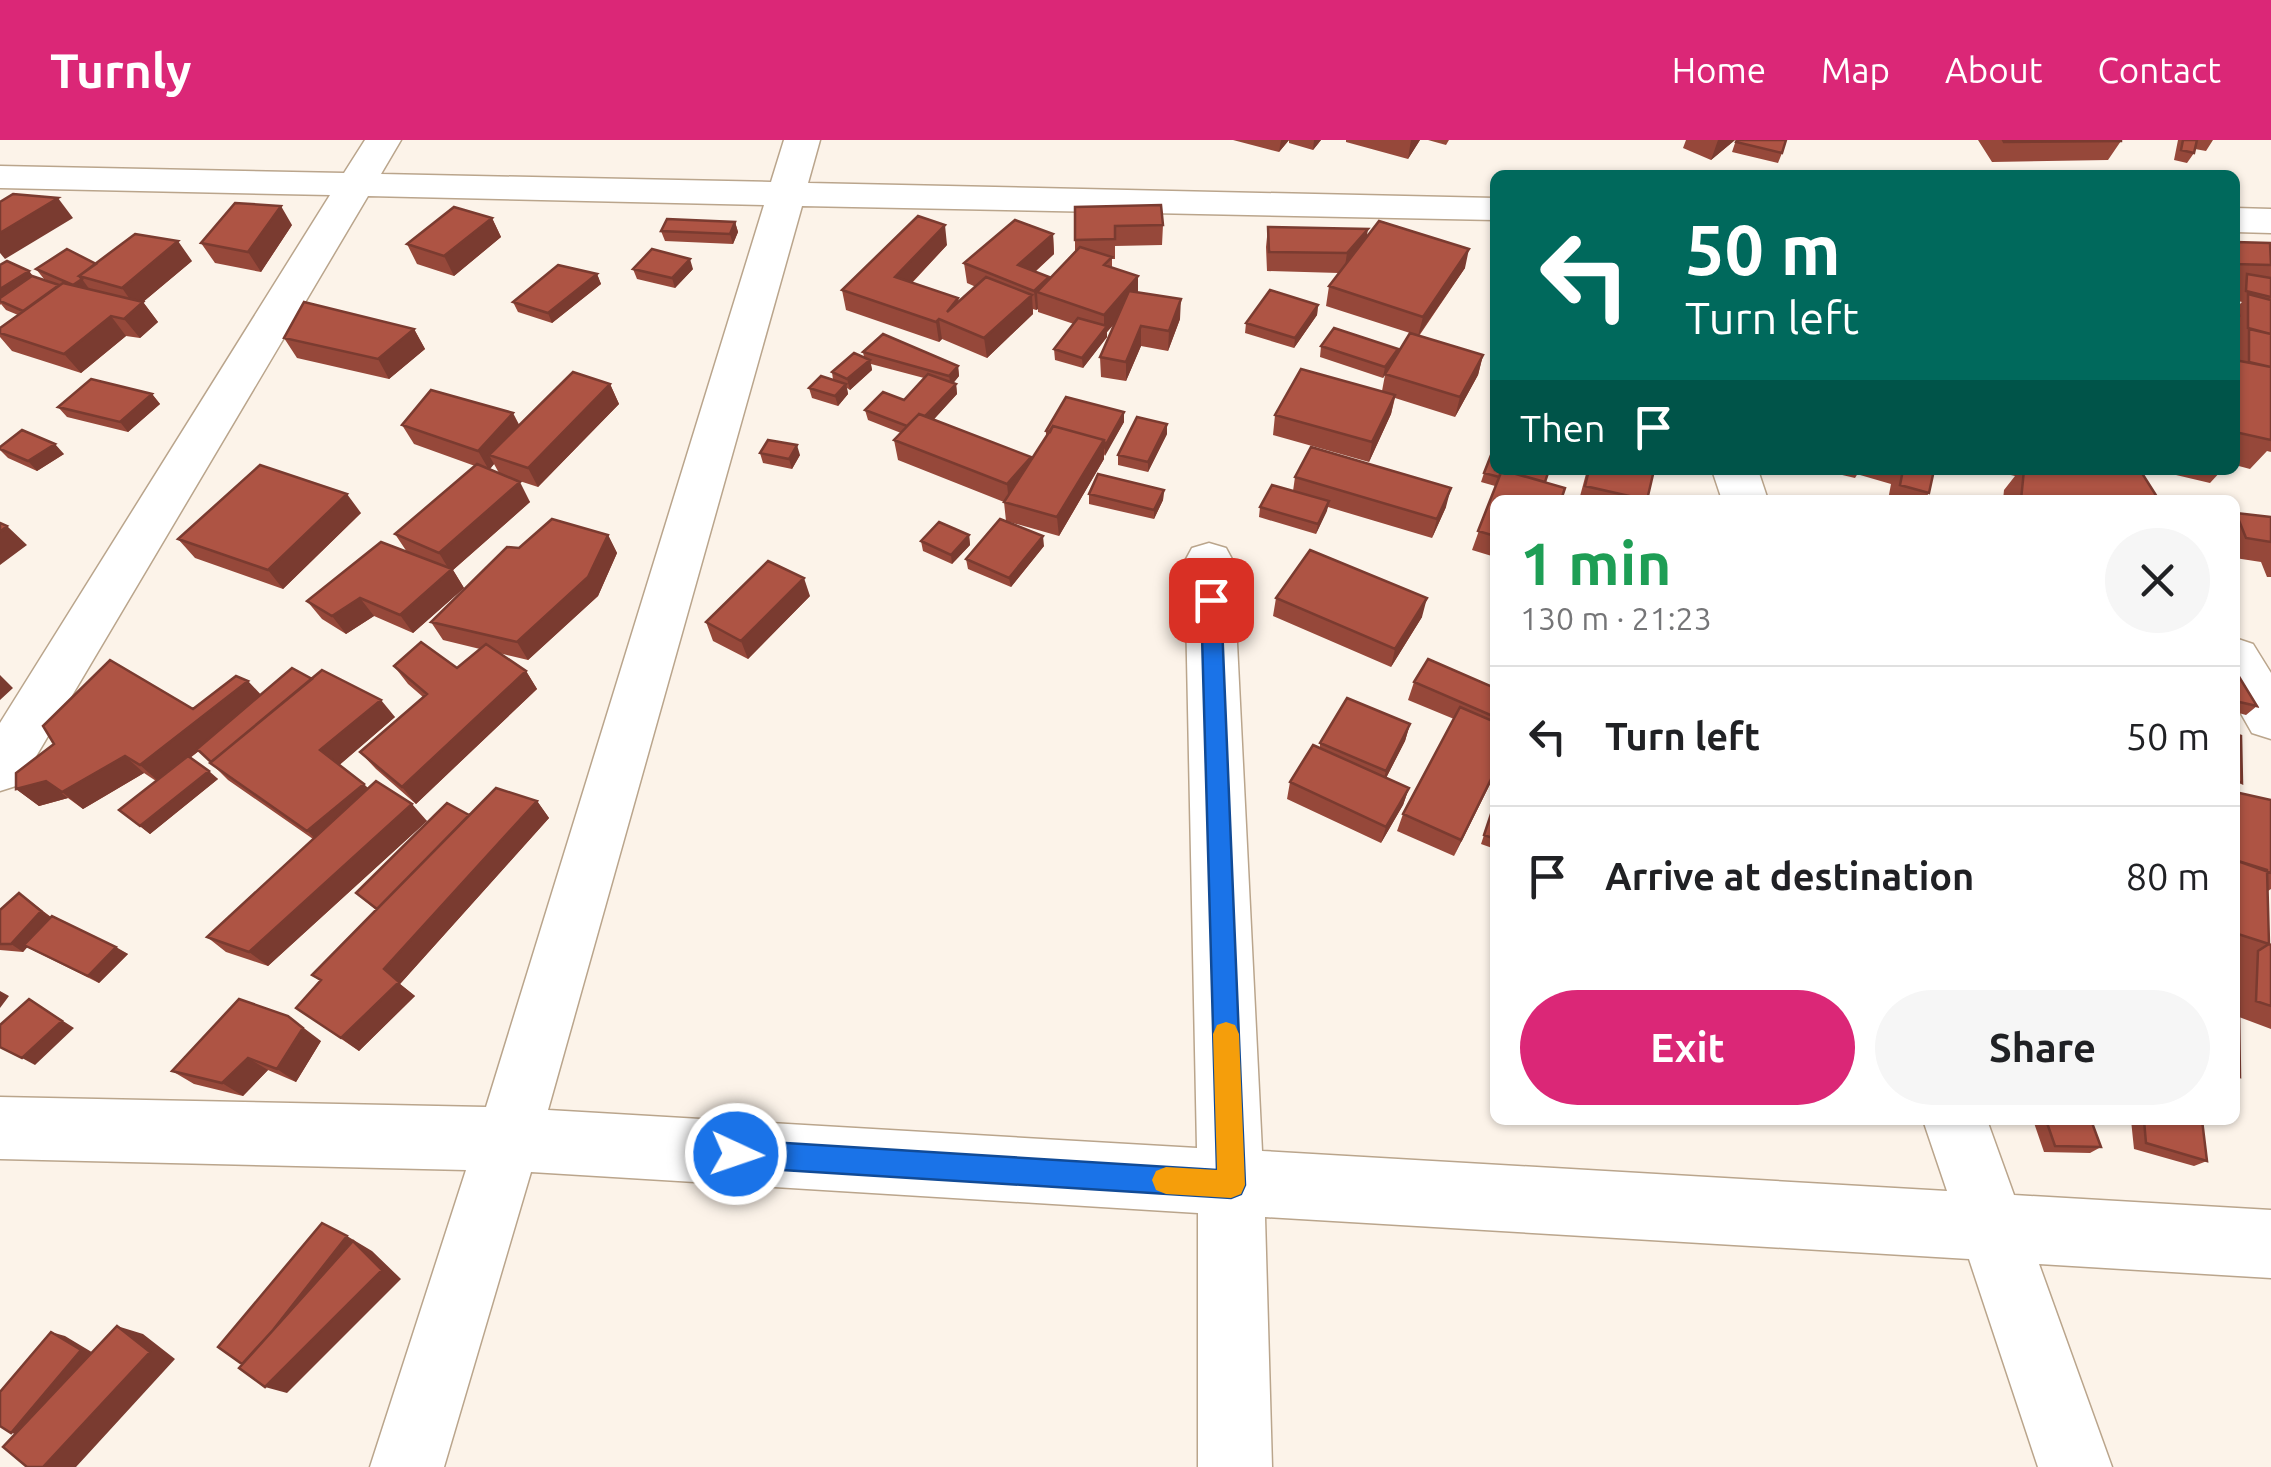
<!DOCTYPE html>
<meta charset="utf-8">
<style>
:root{--surface:#fff;--page:#f6f6f6;--text:#202124;--muted:#757577;--line:#e0e0e0;--accent:#db2777}
body{margin:0;font-family:Ubuntu,sans-serif;background:var(--page);color:var(--text);height:100vh;display:flex;flex-direction:column;font-size:38px;white-space:nowrap}
*{box-sizing:border-box;margin:0}
p{font-size:32px;color:var(--muted)}
.icon{flex:none;width:55px;height:55px;fill:none;stroke:currentColor;stroke-width:2;stroke-linecap:round;stroke-linejoin:round}
.map{position:relative;flex:1;overflow:hidden}
.panel{position:absolute;left:1490px;top:355px;width:750px;height:630px;display:flex;flex-direction:column;background:var(--surface);border-radius:15px;box-shadow:0 2px 8px #0004}
.panel>*{flex:none}
.hud{position:absolute;left:1490px;top:30px;width:750px;height:305px;border-radius:15px;box-shadow:0 2px 8px #0004;background:#00695c;color:#fff;overflow:hidden}
.pin{position:absolute;display:grid;place-items:center;width:85px;height:85px;color:#fff;margin:-42px;border-radius:20px;box-shadow:0 5px 15px #0006}
.me{position:absolute;width:110px;margin:-55px;rotate:93deg;stroke-linejoin:round;filter:drop-shadow(0 0 8px #0008)}
.turn{display:flex;align-items:center;gap:35px;height:210px;padding:0 30px;font-size:45px}
.turn .icon{width:130px;height:130px;stroke-width:2.5}
.turn b{display:block;font-size:70px;line-height:85px}
.then{display:flex;align-items:center;height:95px;padding:0 30px;background:#0003;gap:20px;font-size:38px}
.round{display:grid;place-items:center;flex:none;width:105px;height:105px;border-radius:52px;background:var(--page)}
.head{display:flex;align-items:center;justify-content:space-between;height:170px;padding:0 30px}
h1{font-size:60px;font-weight:700;line-height:75px;color:#1e9e55}
.primary-button{display:flex;gap:20px;margin-top:auto;padding:20px 30px}
.primary-button a{flex:1;height:115px;border-radius:60px;background:var(--accent);color:#fff;font-size:40px;font-weight:700;line-height:115px;text-align:center}
.primary-button a+a{background:var(--page);color:var(--text)}
ul{padding:0;list-style:none}
li{display:flex;align-items:center;gap:30px;height:140px;padding:0 30px;border-top:2px solid var(--line)}
li div{flex:1}
li b{display:block;font-size:38px}
li em{font-style:normal}
header{display:flex;align-items:center;gap:60px;box-sizing:border-box;height:140px;padding:0 50px;background:var(--accent);color:#fff}
header strong{font-size:48px}
nav{display:flex;gap:55px;margin-inline-start:auto;font-size:35px}
.map>svg:first-child{display:block}
.lines{fill:none;stroke-linecap:round;stroke-linejoin:round}
.minor-casing{stroke:#baa58c;stroke-width:3}
.minor{fill:#fff;fill-rule:evenodd}
.wall{fill:#96483a;fill-rule:evenodd}
.shaded-wall{fill:#7a3b30}
.building{fill:#ae5444;stroke:#7a3b30;stroke-width:2.5}
.route{fill:#1a73e8;stroke:#114b97;stroke-width:2.5}
.slow{fill:#f59e0b}
</style>
<header>
<strong>Turnly</strong>
<nav><a>Home</a><a>Map</a><a>About</a><a>Contact</a></nav>
</header>
<div class="map">
<svg width="2271" height="1327" viewBox="0 0 2271 1327">
<rect width="100%" height="100%" fill="#fcf3e9"/>
<g class="lines">
<defs>
<path id="minor" d="M365,0H401L381,34L771,42L784,0H820L808,43L1495,58V80L802,66L548,970L1197,1008L1185,421L1192,408L1209,403L1226,408L1233,421L1262,1011L1947,1051L1923,980H1987L2014,1055L2271,1070V1138L2039,1124L2112,1327H2038L1969,1119L1265,1077L1272,1327H1198V1073L531,1032L444,1327H370L466,1030L0,1019V957L486,967L764,65L368,56L19,645L0,651V583L330,55L0,48V26L344,33Z
M2235,68L2271,69V93L2235,92Z
M1712,330H1758L1768,360H1722Z
M2235,498L2253,504L2271,533V599L2252,593L2235,563Z"/>
</defs>
<!-- minor casing -->
<use href="#minor" class="minor-casing"/>
<!-- minor -->
<use href="#minor" class="minor"/>
</g>
<!-- wall -->
<path class="wall" d="M1233,0H1289L1279,12Z
M1289,0H1321L1313,10L1289,3Z
M1346,0H1420L1408,19L1346,2Z
M1428,0H1449L1446,5Z
M1686,0H1735L1711,20L1683,8Z
M1736,0L1782,13L1778,23L1732,12Z
M1978,0H2121V1L2108,20L1992,22Z
M2178,0H2213L2206,11L2195,9L2194,13L2187,23L2174,20Z
M1075,67L1163,85L1162,105L1115,106V119H1112V128L1138,152L1180,179L1168,211L1141,206L1126,241L1101,237L1100,217L1116,182L1107,192V197L1083,228L1055,220L1054,209L1074,184L1038,172V169L1036,170L1033,169V174L987,218L942,199L939,202L846,170L842,150L947,105L912,143L958,158L959,162L976,147L967,143L964,123L1053,94L1054,114L1035,132L1049,137V139L1075,111Z
M492,78L501,97L454,136L417,124L407,104Z
M735,82L738,92L733,104L665,101L661,91Z
M292,85L261,132L215,123L201,103Z
M1268,87L1367,96L1465,128L1419,196L1483,215L1478,235L1455,277L1395,258L1391,274L1369,322L1273,295L1275,275L1382,251L1385,235L1383,238L1320,217L1321,206L1398,209L1396,215L1410,193L1326,166L1329,146L1339,133L1267,131L1266,107Z
M2235,102L2271,104V312L2267,311L2250,329L2235,325V205L2240,199V164L2242,162L2238,161V145L2235,144Z
M192,121L143,162L158,182L140,198L126,196L81,233L12,211L0,197V188L18,175L6,170L1,164L0,165V125L29,131L32,136L58,145L44,139L36,129L96,124Z
M633,129H693L675,148L637,139Z
M597,134L601,144L552,183L518,172L513,162Z
M1318,165L1317,175L1294,208L1245,193L1246,183Z
M414,189L425,209L389,239L297,218L284,198Z
M863,212L958,226L959,236L953,243L956,244L957,254L933,280L1031,321L1046,297V291L1124,272V282L1104,316V319L1059,396L1006,381L1004,362L898,320L894,300L901,293L868,280L865,270L904,260L924,238L871,224L872,230L850,250L847,248L848,254L838,266L812,258L809,248L833,240L832,232L864,217Z
M610,244L619,264L538,347L507,337L530,362L453,430L464,448L413,493L374,476L346,494L322,479L307,461L407,412L395,394L475,326L414,304L402,285H520ZM494,324L499,333L490,329Z
M152,254L160,264L128,292L67,277L58,267Z
M1167,294L1148,332L1118,325V315Z
M0,307L64,314L37,331L8,318L0,310Z
M760,313L800,315L792,329L763,323Z
M1549,330L1495,360V417L1472,410L1495,346L1481,342L1484,333Z
M1587,330H1654L1647,360H1579Z
M1821,330H1860L1855,338Z
M1862,330H1934L1929,353L1924,360H1888L1891,344L1860,335Z
M1990,330H2140L2159,360H2003L2004,350L2015,336Z
M2176,330H2222L2210,343L2176,335Z
M1295,337L1446,367L1432,398L1328,367L1316,394L1259,377L1260,367L1293,351Z
M1164,350L1163,360L1154,379L1089,364V354Z
M361,373L283,449L195,418L178,399Z
M2236,373L2271,377V437H2267L2261,422L2235,418Z
M608,395L617,413L598,456L528,520L499,513L526,531L537,549L416,664L376,629L360,612L423,557L408,544L394,526L457,528L480,509L443,500L431,482L519,408Z
M969,395L970,405L952,424L923,411L921,401Z
M1044,406L1011,447L968,429L966,419Z
M810,456L748,519L713,501L706,482Z
M1276,458L1422,477L1391,527L1273,476Z
M2235,535L2257,566L2246,575L2235,572Z
M312,539L395,577L339,625L368,648L427,681L268,826L226,812L207,797L313,699L228,640L199,611L190,618L218,639L150,694L119,670L156,641L144,633L83,669L68,658L39,666L16,649L193,569L261,555Z
M1414,542L1495,548V634L1454,716L1397,691L1403,674L1454,579L1408,560Z
M1410,584L1405,601L1386,638L1409,648L1403,665L1381,703L1287,659L1290,642L1320,608V603Z
M2235,652L2271,660V749L2268,751L2269,804L2271,805V889L2239,877L2240,937L2235,939Z
M537,661L549,678L400,844L415,856L359,911L296,868L320,841L312,835L376,770L356,753L469,675Z
M1493,668L1495,669V709L1481,704Z
M19,753L51,777L128,814L99,843L27,807L23,812L0,810V770Z
M321,901L296,942L268,930L243,956L194,944L172,931Z
M2033,980H2091L2101,1007L2090,1013L2044,1012Z
M2131,980H2202L2207,1021L2194,1026L2134,1009Z"/>
<!-- shaded-wall -->
<path class="shaded-wall" d="M1281,0H1289L1279,12Z
M1314,0H1321L1313,10Z
M1411,0H1420L1408,19Z
M1718,0H1735L1711,20Z
M58,58L73,78L5,119L0,113V93Z
M281,66L292,85L261,132L248,112Z
M492,78L501,97L454,136L444,116Z
M735,82L738,92L733,104L730,94Z
M945,85L947,105L898,157L895,137Z
M1368,89L1365,109L1344,133L1347,113Z
M1053,94L1054,114L1020,145L1018,125Z
M178,101L192,121L143,162L158,182L140,198L124,179L136,168L122,148Z
M1469,109L1465,128L1418,196L1423,177Z
M690,119L693,129L675,148L672,138Z
M29,131L37,141L0,161V149Z
M597,134L601,144L552,183L548,173Z
M1138,136V156L1107,192V197L1083,228L1082,218L1104,189V175Z
M1049,137L1050,157L1037,152L1038,169L1036,170L1034,151Z
M82,139L90,150L73,145Z
M1032,155L1033,174L987,218L984,198Z
M1181,159L1180,179L1168,211L1169,191Z
M1318,165L1317,175L1294,208L1295,198Z
M111,176L126,196L81,233L64,214Z
M939,179L942,199L939,202L936,182Z
M1141,186V206L1126,241V222Z
M414,189L425,209L389,239L378,219Z
M1398,209L1396,219L1383,238L1385,227Z
M1483,215L1478,235L1455,277L1460,257Z
M870,220L872,230L850,250L847,239Z
M958,226L959,236L951,246L949,236Z
M610,244L619,264L538,347L528,328Z
M846,244L848,254L838,266L835,256Z
M956,244L957,254L916,299L914,289Z
M152,254L160,264L128,292L120,282Z
M1395,255L1391,274L1369,322L1372,302Z
M1124,272V282L1105,316V306Z
M513,273L523,292L489,315L494,324L489,330L478,311Z
M1167,284V294L1148,332V322Z
M1104,300V319L1059,396L1057,377Z
M55,304L64,314L37,331L28,321Z
M797,305L800,315L792,329L789,319Z
M1031,317L1032,336L1009,363L1007,344Z
M520,342L530,362L453,430L464,448L413,493L400,475L450,431L439,413Z
M1451,348L1446,367L1432,398L1437,379Z
M1164,350L1163,360L1154,379V370Z
M347,354L361,373L283,449L268,430Z
M1329,361L1327,371L1316,394L1318,384Z
M7,386L27,405L0,425V392Z
M608,395L617,413L598,456L528,520L517,502Z
M969,395L970,405L952,424L951,415Z
M1043,396L1044,406L1011,447L1009,438Z
M804,438L810,456L748,519L741,501Z
M360,458L374,476L346,494L332,476Z
M1427,458L1422,477L1391,527L1395,509Z
M526,531L537,549L416,664L402,647Z
M0,535L13,548L0,560Z
M248,541L265,559L159,642L140,625Z
M381,560L395,577L336,628L320,610Z
M1410,584L1405,601L1381,648L1386,631Z
M125,616L144,633L83,669L62,652Z
M209,631L218,639L150,694L140,686Z
M1495,631V634L1454,716L1461,700Z
M46,641L68,658L39,666L16,649Z
M364,644L380,661L324,707L307,691Z
M1409,648L1403,665L1381,703L1386,687Z
M537,661L549,678L400,844L415,856L359,911L341,898L384,829Z
M412,664L427,681L268,826L249,812Z
M19,753L53,779L23,812L11,804Z
M116,807L128,814L99,843L88,836Z
M0,851L9,856L0,868Z
M29,859L74,888L35,925L22,918Z
M288,876L321,901L296,942L277,929Z
M248,918L268,930L243,956L222,943Z
M347,1096L372,1111L401,1139L287,1253L265,1247L244,1226Z
M117,1186L143,1194L175,1219L76,1327H43Z
M51,1192L65,1196L95,1214L26,1296L11,1293Z"/>
<!-- building -->
<path class="building" d="M1737,0H1786L1782,13L1736,2Z
M2003,0H2121V1L2004,2Z
M2183,0H2197L2194,13L2181,10Z
M13,54L58,58L0,93V62Z
M235,63L281,66L248,112L201,103Z
M1161,65L1163,85L1115,86V99L1075,100V67Z
M454,67L492,78L444,116L407,104Z
M918,76L945,85L895,137L958,158L947,172L986,137L1032,155L984,198L939,179L936,182L842,150Z
M667,79L735,82L730,94L661,91Z
M1015,80L1053,94L1018,125L1049,137L1034,151L964,123Z
M1379,81L1469,109L1423,177L1329,146Z
M1268,87L1368,89L1347,113L1269,112Z
M135,94L178,101L122,148L79,136Z
M2235,102L2270,103L2271,125L2235,124Z
M1080,107L1112,117L1104,125L1138,136L1104,175L1037,152Z
M67,109L96,124L79,136L82,139L73,145L36,129Z
M652,109L690,119L672,138L633,129Z
M7,121L29,131L0,149V125Z
M558,125L597,134L548,173L513,162Z
M2247,134L2271,138V157L2246,151Z
M32,136L59,145L23,171L0,161V158Z
M63,143L143,162L124,179L111,176L64,214L0,193V188Z
M2235,146L2239,175L2235,174Z
M1270,150L1318,165L1295,198L1246,183Z
M1129,151L1181,159L1169,191L1141,186L1126,222L1100,217Z
M2248,154L2271,160V194L2248,188Z
M304,162L414,189L378,219L284,198Z
M1078,178L1107,186L1082,218L1054,209Z
M1334,188L1398,209L1385,227L1321,206Z
M2249,189L2271,194V227L2249,222Z
M1410,193L1483,215L1460,257L1385,234Z
M883,194L958,226L949,236L863,212Z
M854,213L870,220L847,239L832,232Z
M2235,220L2271,227V300L2235,292Z
M1301,229L1395,255L1372,302L1275,275Z
M573,232L610,244L528,328L489,315Z
M928,234L956,244L925,276L919,274L907,286L865,270L883,252L904,260Z
M821,236L846,244L835,256L809,248Z
M91,239L152,254L120,282L58,267Z
M431,250L513,273L478,311L402,285Z
M1066,257L1124,272L1105,306L1104,300L1053,286L1050,292L1046,291Z
M919,274L1031,317L1007,344L894,300Z
M1137,277L1167,284L1148,322L1118,315Z
M1053,286L1104,300L1057,377L1004,362Z
M22,290L55,304L28,321L0,309V307Z
M768,300L797,305L789,319L760,313Z
M1495,305V330H1549L1545,342L1502,330L1499,337L1484,333Z
M1311,307L1451,348L1437,379L1295,337Z
M477,324L520,342L439,413L395,394Z
M260,325L347,354L268,430L178,399Z
M1502,330L1565,348L1561,360H1495V396L1478,391Z
M1589,330H1654L1647,360L1585,346Z
M1903,330H1934L1929,353L1900,345Z
M2024,330H2062L2080,333V330H2140L2159,360H2021Z
M1098,334L1164,350L1154,370L1089,354Z
M1272,345L1329,361L1318,384L1260,367Z
M2236,373L2271,377V402L2246,398Z
M552,379L608,395L588,437L517,502L431,482L507,407L519,408Z
M1000,379L1043,396L1009,438L966,419Z
M939,382L969,395L951,415L921,401Z
M0,383L7,386L0,392Z
M381,402L452,429L400,475L360,458L332,476L307,461Z
M1310,410L1427,458L1395,509L1276,458Z
M768,421L804,438L741,501L706,482Z
M421,502L457,528L486,504L526,531L402,647L360,612L427,554L394,526Z
M1428,519L1495,548V577L1414,542Z
M110,520L193,569L236,536L248,541L140,625L125,616L62,652L46,641L16,649V633L54,604L43,586Z
M292,528L312,539L211,622L197,609Z
M322,530L381,560L320,610L364,644L307,691L210,623Z
M2235,535H2238L2257,566L2235,561Z
M1347,558L1410,584L1386,631L1320,603Z
M1460,567L1495,582V631L1461,700L1403,674Z
M2235,594L2241,596L2242,643L2235,640Z
M1313,605L1409,648L1386,687L1290,642Z
M188,616L209,631L140,686L119,670Z
M376,641L412,664L249,812L207,797Z
M496,648L537,661L384,829L399,842L341,898L296,868L321,840L312,835Z
M2235,652L2271,660V733L2235,720Z
M447,663L469,675L377,769L356,753Z
M1493,668L1495,669V699L1484,695Z
M2235,720L2267,730L2269,804L2238,794L2240,937L2235,935Z
M19,753L41,771L11,804H0V770Z
M52,776L116,807L88,836L24,805Z
M2269,804L2271,805V866L2256,861L2258,811Z
M29,859L62,881L22,918L0,907V885Z
M239,859L288,876L303,888L277,929L248,918L222,943L172,931Z
M2046,980H2091L2101,1007L2055,1006Z
M2144,980H2202L2207,1021L2146,1003Z
M322,1083L347,1096L273,1190L242,1224L218,1207Z
M353,1101L382,1130L265,1247L239,1228Z
M117,1186L150,1212L43,1327H27L3,1307Z
M51,1192L81,1210L11,1293L0,1286V1252Z"/>
<!-- route -->
<path class="route" d="M1211,452L1221,460L1245,1045L1241,1054L1231,1058L736,1027L727,1023L723,1014L727,1004L736,1000L1217,1030L1201,460Z"/>
<!-- slow -->
<path class="slow" d="M1226,882L1235,885L1239,894L1245,1045L1241,1054L1231,1058L1166,1054L1156,1050L1152,1040L1156,1031L1166,1027L1217,1030L1213,894L1217,885Z"/>
</svg>
<div class="pin" style="left:1211px;top:460px;background:#d93025"><svg class="icon" aria-label="arrive" viewBox="0 0 24 24"><path d="M6 21V4h12l-3 4 3 4H6"/></svg></div>
<svg class="me" style="left:736px;top:1014px" viewBox="-20 -20 40 40"><circle r="17" fill="#1a73e8" stroke="#fff" stroke-width="3"/><path d="M0-11L8 9 0 5-8 9z" fill="#fff"/></svg>
<div class="hud">
<div class="turn"><svg class="icon" aria-label="left" viewBox="0 0 24 24"><path d="M17 20v-9H6M10 6l-5 5 5 5"/></svg><div><b>50 m</b>Turn left</div></div>
<div class="then">Then<svg class="icon" aria-label="arrive" viewBox="0 0 24 24"><path d="M6 21V4h12l-3 4 3 4H6"/></svg></div>
</div>
<section class="panel">
<div class="head"><div><h1>1 min</h1><p>130 m · 21:23</p></div><a class="round"><svg class="icon" aria-label="close" viewBox="0 0 24 24"><path d="M6 6l12 12M18 6L6 18"/></svg></a></div>
<ul>
<li><svg class="icon" aria-label="left" viewBox="0 0 24 24"><path d="M17 20v-9H6M10 6l-5 5 5 5"/></svg><div><b>Turn left</b></div><em>50 m</em></li>
<li><svg class="icon" aria-label="arrive" viewBox="0 0 24 24"><path d="M6 21V4h12l-3 4 3 4H6"/></svg><div><b>Arrive at destination</b></div><em>80 m</em></li>
</ul>
<div class="primary-button"><a>Exit</a><a>Share</a></div>
</section>
</div>
